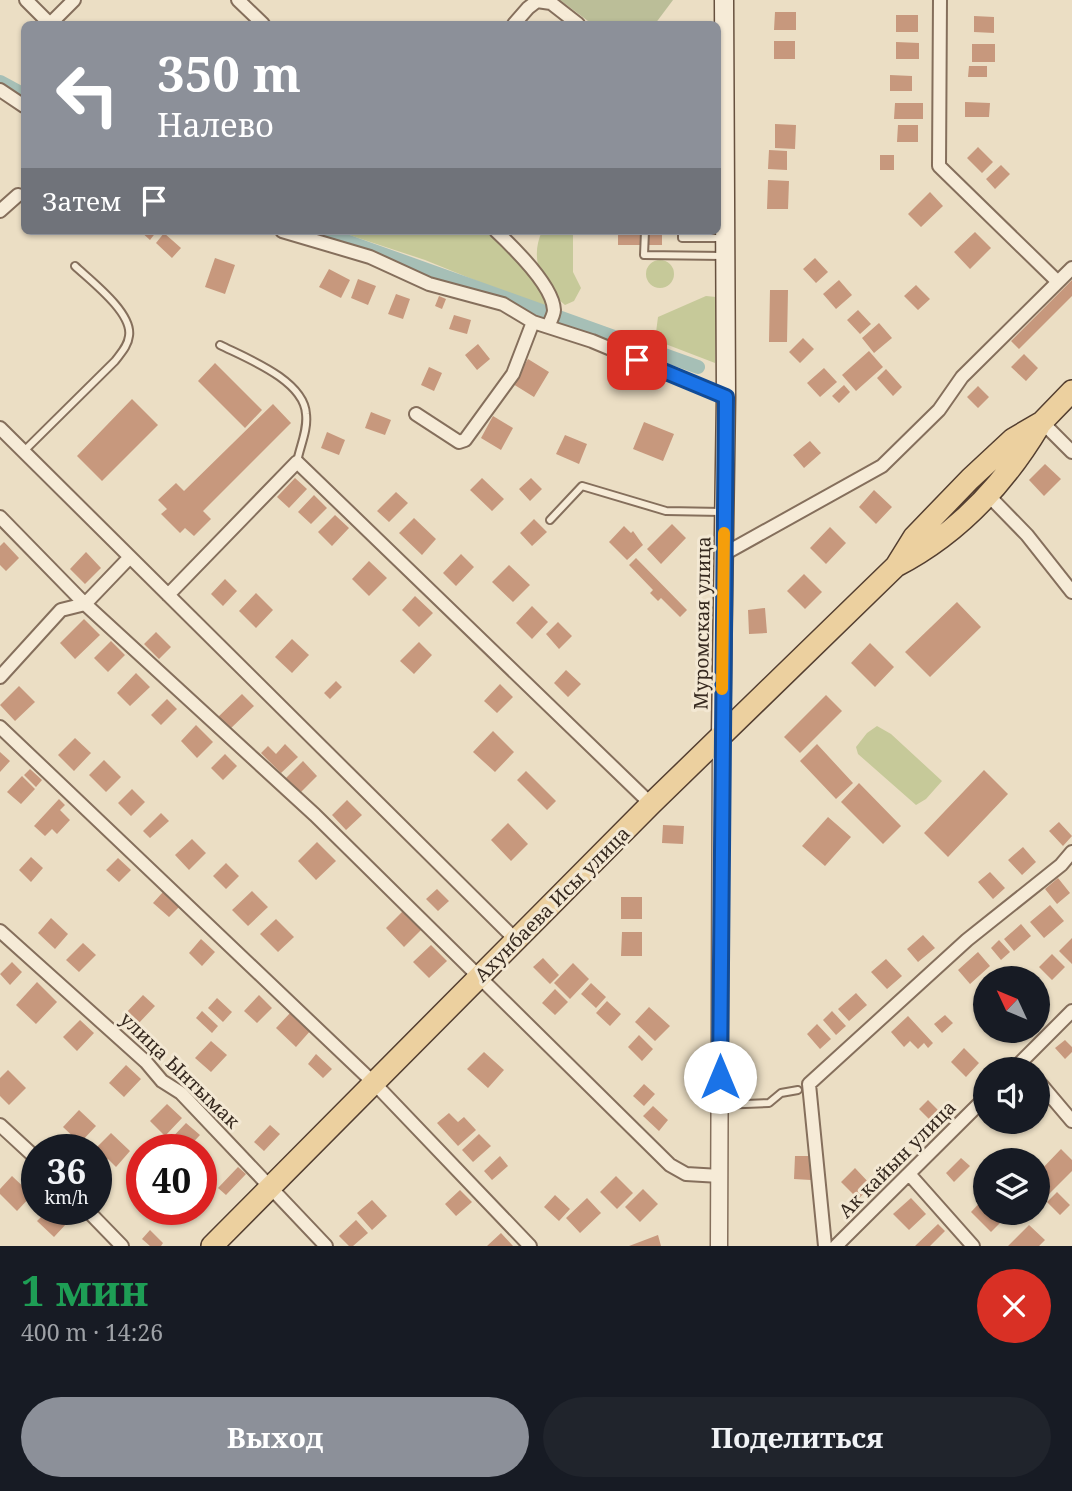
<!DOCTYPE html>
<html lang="ru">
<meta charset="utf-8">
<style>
:root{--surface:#171b24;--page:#20242c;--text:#f1f3f6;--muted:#9ea1a6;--accent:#8c9099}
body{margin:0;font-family:"Noto Serif",serif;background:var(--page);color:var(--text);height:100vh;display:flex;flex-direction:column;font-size:26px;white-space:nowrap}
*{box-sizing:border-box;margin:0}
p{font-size:23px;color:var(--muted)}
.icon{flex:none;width:38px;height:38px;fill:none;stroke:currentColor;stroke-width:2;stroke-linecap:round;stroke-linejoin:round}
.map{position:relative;height:1246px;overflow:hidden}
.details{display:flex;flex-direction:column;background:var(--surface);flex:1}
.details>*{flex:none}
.guide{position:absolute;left:21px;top:21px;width:700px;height:214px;border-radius:10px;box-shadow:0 2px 5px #0004;background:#8c9099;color:#fff;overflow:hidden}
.needle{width:46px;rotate:314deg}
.controls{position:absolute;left:973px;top:966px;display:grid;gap:14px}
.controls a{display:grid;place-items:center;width:77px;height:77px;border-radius:50%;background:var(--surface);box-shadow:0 2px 5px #0004;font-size:35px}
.speed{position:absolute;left:21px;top:1134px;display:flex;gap:14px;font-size:35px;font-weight:700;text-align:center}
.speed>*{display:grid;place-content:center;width:91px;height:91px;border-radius:50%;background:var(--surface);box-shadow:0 2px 5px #0004;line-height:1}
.speed small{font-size:18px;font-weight:400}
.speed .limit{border:10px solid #d22;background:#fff;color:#111}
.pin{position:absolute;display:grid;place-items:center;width:60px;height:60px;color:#fff;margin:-30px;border-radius:14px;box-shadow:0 4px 10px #0006}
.me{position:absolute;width:77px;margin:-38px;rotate:0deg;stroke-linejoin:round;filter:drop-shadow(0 0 5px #0008)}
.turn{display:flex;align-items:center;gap:24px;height:147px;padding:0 21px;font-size:32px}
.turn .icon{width:91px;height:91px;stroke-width:2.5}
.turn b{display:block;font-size:49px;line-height:60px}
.then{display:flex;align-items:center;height:66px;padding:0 21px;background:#0003;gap:14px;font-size:26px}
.round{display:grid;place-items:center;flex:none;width:74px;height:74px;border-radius:37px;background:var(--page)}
.summary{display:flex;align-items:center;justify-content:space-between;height:119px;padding:0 21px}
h1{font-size:42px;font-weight:700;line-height:52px;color:#1e9e55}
.button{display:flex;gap:14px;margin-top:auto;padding:14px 21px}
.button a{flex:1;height:80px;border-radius:42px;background:var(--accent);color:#fff;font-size:28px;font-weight:700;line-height:80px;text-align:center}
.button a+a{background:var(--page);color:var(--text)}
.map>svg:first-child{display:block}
.green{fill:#c6c999}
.cemetery{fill:#bbbe98}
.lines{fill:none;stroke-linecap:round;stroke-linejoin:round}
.canal{stroke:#a6bfb6;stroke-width:14}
.building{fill:#c7987d}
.service-casing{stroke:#856f5c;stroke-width:10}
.minor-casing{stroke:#856f5c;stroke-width:16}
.tertiary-casing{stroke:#856f5c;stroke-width:19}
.secondary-casing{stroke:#67513f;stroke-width:21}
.primary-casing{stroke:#533e30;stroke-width:24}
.service{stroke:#f6ebd7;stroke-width:6}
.minor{stroke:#f6ebd7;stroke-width:12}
.tertiary{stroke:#f6ebd7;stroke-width:16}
.secondary{stroke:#f6ebd7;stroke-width:18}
.primary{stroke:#ecd09f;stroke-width:21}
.route-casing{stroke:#114b97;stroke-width:18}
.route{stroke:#1a73e8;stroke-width:12}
.slow{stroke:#f59e0b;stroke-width:12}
.labels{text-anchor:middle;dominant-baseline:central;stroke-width:6;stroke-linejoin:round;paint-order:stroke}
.street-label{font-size:19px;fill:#36291f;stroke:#f3e8d3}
</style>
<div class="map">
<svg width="1072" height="1246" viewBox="0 0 1072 1246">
<rect width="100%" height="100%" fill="#ebdec4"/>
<!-- green -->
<path class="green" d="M337,231H489C514,255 537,276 548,310L425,260Z
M542,231H573V272L581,288L574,301L565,305C542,285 529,260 542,231Z
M646 274a14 14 0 1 1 28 0a14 14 0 1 1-28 0Z
M706,296L716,297L715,363L655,340L658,317Z
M877,726L891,734L942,781L926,799L916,805L858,754L856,747L867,733Z"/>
<!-- cemetery -->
<path class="cemetery" d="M560,0H673L655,24H592Z"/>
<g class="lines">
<!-- canal -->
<path class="canal" d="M0,82L24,95
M318,231L698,367"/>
</g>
<!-- building -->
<path class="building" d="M775,12H796V30H774Z
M896,15H918V32H896Z
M974,16L994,17V33L974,32Z
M774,41H795V59H774Z
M896,42L919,43V59H896Z
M972,44H995V62H972Z
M969,66H987V77H968Z
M890,75L912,76V91H890Z
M965,102L990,103L989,117H965Z
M895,103H923V119H894Z
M775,124L796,125L795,149L775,148Z
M898,125H918V142H897Z
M978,147L993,162L982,173L967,158Z
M769,150L787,151V170L768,169Z
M880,155H894V170H880Z
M1001,165L1010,174L995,189L986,179Z
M768,180L789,181L788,209H767Z
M930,192L943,206L921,227L908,214Z
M140,231H157L150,240Z
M618,231H662V245H618Z
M975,232L991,248L970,269L954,252Z
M164,233L181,248L172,258L156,243Z
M215,258L235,265L225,294L205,287Z
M815,258L828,272L816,283L803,269Z
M329,269L350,280L341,298L319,287Z
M358,279L376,286L368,305L351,298Z
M839,280L852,295L836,309L823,294Z
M1072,280V296L1019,349L1011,341Z
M916,285L930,299L918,310L904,296Z
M770,290H788L787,342H769Z
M396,294L410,299L403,319L388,314Z
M439,296L446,299L442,309L435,306Z
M858,310L871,324L860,334L847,320Z
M454,315L471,320L467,334L449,329Z
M879,323L892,338L874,353L862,338Z
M803,338L814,349L800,363L789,352Z
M478,344L490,359L477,370L465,355Z
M869,351L883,367L856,391L842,375Z
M1024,354L1038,368L1026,381L1011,367Z
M528,359L549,372L534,397L513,384Z
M215,363L262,410L245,428L198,381Z
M429,367L442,373L434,391L421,385Z
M824,368L837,382L820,397L807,383Z
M886,369L902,387L893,396L877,378Z
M844,385L850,392L839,403L832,396Z
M978,386L989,397L978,408L967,397Z
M132,399L158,425L102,481L77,456Z
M273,404L291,423L203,511L211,519L194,536L185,528L180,533L161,514L167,509L158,500L176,483L184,491Z
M371,412L391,420L385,435L365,428Z
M493,416L513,428L501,450L481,438Z
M644,422L674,434L663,461L633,449Z
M327,432L345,440L339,455L321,448Z
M565,435L587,444L579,464L556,454Z
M810,441L821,453L804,468L793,455Z
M1045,464L1061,479L1044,496L1029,480Z
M295,478L307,489L289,508L277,497Z
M482,478L504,499L492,511L470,490Z
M531,478L542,489L530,501L519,489Z
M874,490L892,507L876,524L859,507Z
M396,492L408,503L389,522L377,511Z
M314,495L327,508L311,524L298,512Z
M335,515L349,528L332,546L318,532Z
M414,518L436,539L422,555L399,533Z
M534,519L547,532L532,546L520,533Z
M672,524L686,538L661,564L647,549Z
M624,526L631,533L633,531L643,545L627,560L609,542Z
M830,527L846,543L826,564L810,548Z
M4,542L19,558L6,571L0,565V546Z
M86,552L101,568L85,584L70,569Z
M461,554L474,567L456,586L443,573Z
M636,558L687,610L680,617L661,598L658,601L650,593L653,590L629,565Z
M369,561L387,578L369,596L352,579Z
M509,565L530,585L513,602L492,582Z
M804,574L822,592L805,609L787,591Z
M225,579L237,591L223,606L211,594Z
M256,593L273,610L256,628L239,611Z
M415,596L433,613L419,627L402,610Z
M957,602L981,627L930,677L905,652Z
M532,606L548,622L532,639L516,623Z
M765,608L767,633L749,634L748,610Z
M84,619L100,635L75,659L60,643Z
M558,622L572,636L559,649L546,634Z
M156,632L171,647L159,659L144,644Z
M292,639L309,655L292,673L275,657Z
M111,641L125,655L108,672L94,658Z
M419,642L432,655L414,674L400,661Z
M870,643L894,667L875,687L851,663Z
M566,670L581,684L568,697L554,683Z
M136,673L150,687L130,706L117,693Z
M336,681L342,687L330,699L324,693Z
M500,684L513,697L497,713L484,701Z
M19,686L35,702L15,721L0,705Z
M242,694L254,706L229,730L217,718Z
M826,695L842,711L800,753L784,737Z
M167,699L177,709L161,725L151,715Z
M196,725L213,742L197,758L181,741Z
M493,731L514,752L495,772L473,752Z
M75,738L91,753L74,771L58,755Z
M285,744L298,757L281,773L261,753L268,746L276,754Z
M817,744L853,783L836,799L800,761Z
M0,752L10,761L0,772Z
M225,754L237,766L223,780L211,768Z
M104,760L121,777L106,792L89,775Z
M303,761L317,776L301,792L286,778Z
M30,769L42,780L36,787L24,775Z
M984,770L1008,794L948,857L924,833Z
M526,771L556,801L547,810L517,780Z
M22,776L35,789L21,804L7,792Z
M859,783L901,826L883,844L841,802Z
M132,789L145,802L131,816L118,803Z
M59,799L65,805L60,810L70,820L57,834L52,829L45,836L34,826Z
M347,800L362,815L346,830L332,815Z
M161,813L169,821L150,838L143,831Z
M828,817L851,837L825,866L802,846Z
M1059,822L1072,836L1063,846L1049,831Z
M508,823L528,844L511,861L491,840Z
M663,825L684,826L683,844L662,843Z
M192,839L206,853L189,870L175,855Z
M317,842L336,861L316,880L298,861Z
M1023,847L1036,862L1022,875L1008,860Z
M31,857L43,868L31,882L19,870Z
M118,858L131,870L119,882L106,870Z
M226,863L239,876L226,889L213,876Z
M990,872L1005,888L993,899L978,882Z
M1058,878L1070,893L1057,904L1045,889Z
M437,889L449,901L438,911L426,899Z
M252,891L268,907L248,926L232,910Z
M163,892L179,907L169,917L153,903Z
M621,897H642V919H621Z
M1050,905L1064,921L1044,938L1030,922Z
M404,910L422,929L404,947L386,928Z
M51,918L68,934L55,949L38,933Z
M276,919L294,937L278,952L260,934Z
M1021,924L1031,936L1014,951L1004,939Z
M622,932H642V956H621Z
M923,935L935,948L918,962L907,949Z
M1072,938V964L1059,951Z
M201,939L215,952L202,966L189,953Z
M999,940L1010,952L1001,960L991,948Z
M83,943L96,955L79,972L66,960Z
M431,945L447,961L429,978L413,962Z
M978,952L990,966L970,984L958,970Z
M1052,954L1065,967L1052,980L1039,967Z
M543,958L559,975L550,984L533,967Z
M886,959L902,976L887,989L871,972Z
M12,962L22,972L10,985L0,974Z
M573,963L589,979L570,999L554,983Z
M37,982L57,1002L36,1024L16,1005Z
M591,983L606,997L596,1008L581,994Z
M555,989L568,1002L555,1015L542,1003Z
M856,993L867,1005L849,1021L838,1009Z
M143,995L155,1006L137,1025L125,1014Z
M259,995L272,1008L257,1023L244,1011Z
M217,998L232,1012L223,1022L208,1008Z
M607,1001L621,1014L610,1026L596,1013Z
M649,1007L670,1026L655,1041L635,1022Z
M202,1011L218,1026L212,1033L196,1018Z
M832,1011L846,1026L836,1035L823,1020Z
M291,1012L311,1030L296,1047L276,1028Z
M945,1015L953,1023L942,1033L934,1024Z
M908,1016L933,1043L928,1048L924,1043L918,1049L910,1041L904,1047L891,1032Z
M80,1020L94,1033L77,1051L63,1037Z
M817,1024L831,1039L820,1049L807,1034Z
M639,1035L653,1049L642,1061L628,1047Z
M1065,1040L1072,1047V1052L1065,1059L1055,1048Z
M211,1041L227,1055L211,1072L195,1058Z
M964,1048L979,1063L966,1077L951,1062Z
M484,1052L504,1070L488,1088L467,1069Z
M316,1054L332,1069L323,1078L308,1064Z
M126,1065L141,1079L124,1097L109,1083Z
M8,1070L26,1088L9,1105L0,1096V1078Z
M644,1084L655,1094L644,1106L633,1096Z
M928,1100L940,1112L931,1121L919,1109Z
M167,1104L182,1118L165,1136L150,1121Z
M653,1106L668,1120L659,1131L643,1116Z
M79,1110L96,1126L80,1143L63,1127Z
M449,1113L458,1122L464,1117L476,1130L458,1146L437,1123Z
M186,1123L200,1135L186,1150H174L167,1143Z
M270,1125L280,1134L264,1151L254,1142Z
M111,1133L130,1151L116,1167L108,1159L105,1162L94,1150Z
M479,1134L491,1146L473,1162L462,1150Z
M1061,1149L1072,1160V1171L1047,1196L1038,1187V1173Z
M500,1156L508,1166L492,1180L484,1171Z
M795,1156H812L811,1180L794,1179Z
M961,1158L970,1166L954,1182L946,1173Z
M238,1167L246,1174L226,1195L218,1188Z
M855,1168L872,1186L858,1199L841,1182Z
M12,1176L32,1195L17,1211L0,1194V1189Z
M616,1176L633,1193L617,1209L600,1192Z
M643,1189L658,1204L640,1222L625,1207Z
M460,1190L472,1202L456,1216L445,1204Z
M1057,1192L1070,1205L1060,1215L1047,1202Z
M555,1195L570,1209L559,1221L544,1207Z
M985,1197V1213H1010L991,1232L971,1212Z
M587,1198L601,1213L580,1233L566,1218Z
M911,1198L926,1214L909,1230L893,1214Z
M372,1200L387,1216L372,1230L357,1213Z
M49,1209H52L67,1223L54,1237L37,1221Z
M356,1220L368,1233L353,1246H349L339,1236Z
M938,1224L945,1231L930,1246H915Z
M1029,1225L1045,1240L1039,1246H1008Z
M150,1230L163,1243L161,1246H150L142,1239Z
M501,1233L513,1246H487Z
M658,1235L661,1246H629Z"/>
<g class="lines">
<defs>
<path id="service" d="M645,231L644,255L723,256
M682,231V238H722
M220,345C246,358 304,380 306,414C308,430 300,446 297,462
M24,451L115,361C121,353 128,346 129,336C133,313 91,281 75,266
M550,520L582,486L666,511L722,512
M720,1105L769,1103L781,1093L798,1090"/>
<path id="minor" d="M26,0L50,24L74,0
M238,0L263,24
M940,0L939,166L1058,282
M514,24L528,8L537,1L551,3L578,24
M0,90L24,106
M0,211L18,195
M282,231L370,257L429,284L503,304L533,322L592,341L726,397
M496,231C513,247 553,286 554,310C554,315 550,322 548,326
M416,414L459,442L465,440L513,374L533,322
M1042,422L1072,452
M0,428L516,940
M989,496L1027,535L1072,592
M0,517L85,604L315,815L670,1165L686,1174L720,1176
M724,554L882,466L939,410L962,377L1072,268
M168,595L297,462L651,804
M0,677L61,610L85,604L130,557
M0,727L375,1084L530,1246
M0,931L146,1062L162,1081L181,1093L326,1246
M1014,1069L1072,1011
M1038,1081L1072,1121
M0,1125L37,1159
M910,1175L973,1246
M86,1209L122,1246
M825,1246L809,1084L967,940L1061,865L1072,852
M836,1246L985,1098"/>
<path id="tertiary" d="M719,1246L721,735"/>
<path id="secondary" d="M721,735L726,397L724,0"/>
<path id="primary" d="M896,566C958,534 1003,486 1039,426
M212,1246L651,804L896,566L914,537L970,479L1013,439L1042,422L1072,391"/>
</defs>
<!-- service casing -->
<use href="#service" class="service-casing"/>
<!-- minor casing -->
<use href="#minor" class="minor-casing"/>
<!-- tertiary casing -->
<use href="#tertiary" class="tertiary-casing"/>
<!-- secondary casing -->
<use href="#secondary" class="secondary-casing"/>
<!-- primary casing -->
<use href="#primary" class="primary-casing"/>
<!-- service -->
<use href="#service" class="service"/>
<!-- minor -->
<use href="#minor" class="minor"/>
<!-- tertiary -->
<use href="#tertiary" class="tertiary"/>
<!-- secondary -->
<use href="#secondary" class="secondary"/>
<!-- primary -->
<use href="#primary" class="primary"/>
</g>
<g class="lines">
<defs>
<path id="route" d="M637,360L726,397L720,1077"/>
</defs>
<!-- route casing -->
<use href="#route" class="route-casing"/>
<!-- route -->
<use href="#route" class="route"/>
<!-- slow -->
<path class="slow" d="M722,689L724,533"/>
</g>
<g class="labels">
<!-- street labels -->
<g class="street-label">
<text transform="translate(702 623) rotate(-89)">Муромская улица</text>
<text transform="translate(552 904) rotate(-45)">Ахунбаева Исы улица</text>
<text transform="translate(180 1070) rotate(44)">улица Ынтымак</text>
<text transform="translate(897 1159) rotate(-45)">Ак кайын улица</text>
</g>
</g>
</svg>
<div class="controls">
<a><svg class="needle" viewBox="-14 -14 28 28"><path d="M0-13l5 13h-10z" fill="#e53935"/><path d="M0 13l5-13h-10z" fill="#9ea1a6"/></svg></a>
<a><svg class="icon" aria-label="sound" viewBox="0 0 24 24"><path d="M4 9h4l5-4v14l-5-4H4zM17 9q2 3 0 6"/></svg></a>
<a><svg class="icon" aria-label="layers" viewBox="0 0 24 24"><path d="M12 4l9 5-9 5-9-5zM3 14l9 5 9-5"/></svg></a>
</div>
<div class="speed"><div>36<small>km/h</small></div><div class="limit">40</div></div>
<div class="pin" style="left:637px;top:360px;background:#d93025"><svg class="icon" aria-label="arrive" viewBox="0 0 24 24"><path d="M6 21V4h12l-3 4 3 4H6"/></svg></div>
<svg class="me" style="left:720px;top:1077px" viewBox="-20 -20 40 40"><circle r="19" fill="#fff"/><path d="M0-13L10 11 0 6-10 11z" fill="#1a73e8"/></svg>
<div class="guide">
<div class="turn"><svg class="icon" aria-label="left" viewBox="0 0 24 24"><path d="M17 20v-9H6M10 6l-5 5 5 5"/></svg><div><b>350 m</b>Налево</div></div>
<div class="then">Затем<svg class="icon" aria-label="arrive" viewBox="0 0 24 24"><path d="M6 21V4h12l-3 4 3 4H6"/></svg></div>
</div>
</div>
<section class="details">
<div class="summary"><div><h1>1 мин</h1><p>400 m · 14:26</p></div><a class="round" style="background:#d93025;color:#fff"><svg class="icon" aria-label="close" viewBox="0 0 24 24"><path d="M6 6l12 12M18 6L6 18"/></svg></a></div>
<div class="button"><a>Выход</a><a>Поделиться</a></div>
</section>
